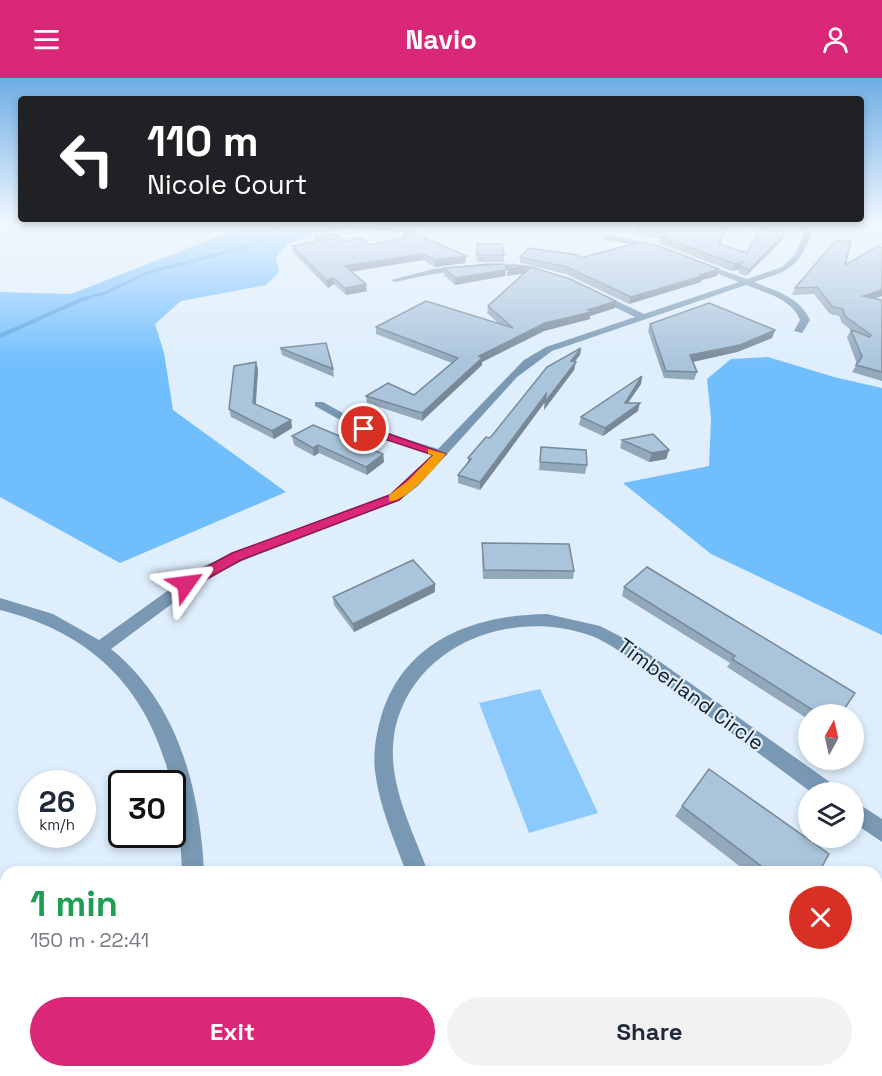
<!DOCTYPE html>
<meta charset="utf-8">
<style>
:root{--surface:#fff;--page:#f2f2f3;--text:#1f2937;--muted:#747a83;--accent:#db2777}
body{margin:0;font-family:"Space Grotesk",sans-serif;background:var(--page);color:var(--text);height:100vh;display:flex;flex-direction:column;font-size:22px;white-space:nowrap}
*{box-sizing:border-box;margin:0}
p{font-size:20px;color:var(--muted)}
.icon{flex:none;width:33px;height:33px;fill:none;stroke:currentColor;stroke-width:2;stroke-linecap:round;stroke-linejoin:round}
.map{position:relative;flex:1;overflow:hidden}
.details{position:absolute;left:0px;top:788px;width:882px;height:212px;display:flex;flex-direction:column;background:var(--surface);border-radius:18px 18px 0 0;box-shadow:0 3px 9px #0003}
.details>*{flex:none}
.banner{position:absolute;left:18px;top:18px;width:846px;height:126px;border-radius:6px;box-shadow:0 3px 9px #0003;background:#202124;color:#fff;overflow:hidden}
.needle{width:39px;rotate:8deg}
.fabs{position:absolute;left:798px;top:626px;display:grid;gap:12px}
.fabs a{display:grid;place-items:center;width:66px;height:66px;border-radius:50%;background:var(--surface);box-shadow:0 3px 9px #0003;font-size:30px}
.speed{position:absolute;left:18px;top:692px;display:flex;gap:12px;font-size:30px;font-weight:700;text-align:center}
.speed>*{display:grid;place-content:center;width:78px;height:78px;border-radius:50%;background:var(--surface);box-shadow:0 3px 9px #0003;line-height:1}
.speed small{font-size:15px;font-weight:400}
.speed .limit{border:3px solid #111;border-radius:9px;background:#fff;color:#111}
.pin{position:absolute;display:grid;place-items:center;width:51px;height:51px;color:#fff;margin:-26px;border:3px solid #fff;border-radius:50%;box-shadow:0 2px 6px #0007}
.me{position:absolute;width:66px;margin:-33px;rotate:59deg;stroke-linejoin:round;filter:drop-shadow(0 0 4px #0008)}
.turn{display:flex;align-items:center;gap:21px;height:126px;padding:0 30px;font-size:27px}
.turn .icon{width:78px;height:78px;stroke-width:2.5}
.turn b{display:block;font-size:42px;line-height:51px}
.round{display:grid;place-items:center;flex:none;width:63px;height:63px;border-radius:32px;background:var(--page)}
.summary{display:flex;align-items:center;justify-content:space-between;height:102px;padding:0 30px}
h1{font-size:36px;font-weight:700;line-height:45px;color:#1e9e55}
.button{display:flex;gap:12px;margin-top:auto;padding:12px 30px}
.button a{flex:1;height:69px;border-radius:36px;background:var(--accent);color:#fff;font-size:24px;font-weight:700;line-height:69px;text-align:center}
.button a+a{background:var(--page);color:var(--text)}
header{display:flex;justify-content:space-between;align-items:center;height:78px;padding:0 30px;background:var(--accent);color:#fff;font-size:27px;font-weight:700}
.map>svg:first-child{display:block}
.green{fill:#8ccafe}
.forest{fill:#71befd}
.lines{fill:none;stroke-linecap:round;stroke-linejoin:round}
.stream-far1{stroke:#55a2e0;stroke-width:3}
.stream{stroke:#55a2e0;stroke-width:4}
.minor{fill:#7998b3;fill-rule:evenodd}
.wall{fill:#92a9bc}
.shaded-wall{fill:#778999}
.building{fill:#aac4db;stroke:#778999;stroke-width:1.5}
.route{fill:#db2777;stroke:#8e194d;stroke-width:1.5}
.slow{fill:#f59e0b}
.labels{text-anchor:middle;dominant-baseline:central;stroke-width:4.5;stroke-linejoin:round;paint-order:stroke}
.street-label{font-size:21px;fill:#162029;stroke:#deeefc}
</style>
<header><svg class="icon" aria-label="menu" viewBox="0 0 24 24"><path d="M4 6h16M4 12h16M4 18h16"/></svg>Navio<svg class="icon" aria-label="person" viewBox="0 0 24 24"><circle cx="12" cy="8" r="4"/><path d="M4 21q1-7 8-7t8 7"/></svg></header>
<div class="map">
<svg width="882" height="998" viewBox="0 0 882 998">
<rect width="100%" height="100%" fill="#deeefc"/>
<!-- green -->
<path class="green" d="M540,611L598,735L529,755L479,625Z"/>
<!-- forest -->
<path class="forest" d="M247,147H430L400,154L347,150L313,157L288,166L276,179L279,194L266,207L181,223L155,246L164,275L173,332L286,414L120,485L0,419V214L71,216Z
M768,279L834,299L882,310V557L711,476L623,405L709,388L711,341L707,301L731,281Z"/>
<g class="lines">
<!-- stream-far1 -->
<path class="stream-far1" d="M80,222L105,215L147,195L256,166L265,160L268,153L283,148L310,147"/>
<!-- stream -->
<path class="stream" d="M0,258L85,220"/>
<!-- minor -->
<path class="minor" d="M799,147H805L812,156C796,192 790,192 754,204C776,213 800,219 810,242L802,255L794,253L800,242C792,221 766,215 746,207L552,273L517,299L418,408L400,422L242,483L208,499L111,571C178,625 200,711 204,794H182C178,666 134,565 0,532V520L53,536L99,562L198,491L232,475L390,416L408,402L432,377L360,353L315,328V324H323L368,349L438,371L524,282L546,269L635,239L594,219V215H600L644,236L739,204L698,188V184L747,201L782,189L795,177L804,156Z
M606,157L656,167L660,169L656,171L603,161Z
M490,185L529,188L552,195L548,197C496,185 447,192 395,204L391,202L433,191Z
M547,536L600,548L635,566L834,707L837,714H811L630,580C616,571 602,561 586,556C507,530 408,570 394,658C387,704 412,751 428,794H406C394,761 379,728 375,693C373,674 376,657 381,639C404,562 474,537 547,536Z
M854,723L882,741V764L854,745Z
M172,993H198V998H172Z
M475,993H501L503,998H477Z"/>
</g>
<!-- wall -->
<path class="wall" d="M728,147L720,166L747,175L760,150L729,147H785V156L782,162L746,198L738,195L740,191L732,193L659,165L661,161L636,156L638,150Z
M403,154L466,178L465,185L435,189L423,182L352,194L367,213L346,217L334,206L328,210L293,174L292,168L315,164V159L371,167L403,160Z
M477,166L504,177V184H477Z
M520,179L580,180L717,198L702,202L701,204L629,226L566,196L520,185Z
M845,187L882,218L874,220L882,222V303L852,294L857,286L847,259L851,252L842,245L839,238L830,236L814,216L792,217L795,210Z
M527,188L526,193L615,230L590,238V241L544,253L482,284V287L422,343L367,325L366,318L414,317L452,285L376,256V249L499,246L487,235L488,228L524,195L507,198L508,191Z
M444,190L506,192L505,198L455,207L444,197Z
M650,246L775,252L772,260L737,274L692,284L697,294L694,302L664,300L648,253Z
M280,270L333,291L334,299L282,277Z
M581,270L580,277L574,284V292L544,332L545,324L480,412L458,405V397L468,385V380L490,360Z
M258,291L256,326L291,342L292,350L274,361L231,339L229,331Z
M642,298L641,306L628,325L638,333L603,358L579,347L581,339Z
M292,358L383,376L384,384L367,397L319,375L314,378L294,367Z
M622,362L669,372L666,381L649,384L620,370Z
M541,369L587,387L585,396L539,392Z
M482,465L574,493L573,501H483L482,473Z
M435,506V514L354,554L334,527L333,519Z
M624,509L841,636H808V641L727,589L730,585L622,518Z
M682,728L819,794H747L675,738Z
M882,836V899L876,894V846Z"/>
<!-- shaded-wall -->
<path class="shaded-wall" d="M785,156L782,162L746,198L749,192Z
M423,176V182L346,194L345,188Z
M466,178L465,185L435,189V182Z
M743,184L740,191L732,193L735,186Z
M527,188L526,195L507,198L508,191Z
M719,191L717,198L702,202L701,204L629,226L631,219Z
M506,192L505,198L455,207V200Z
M333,200L334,206L328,210L327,203Z
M366,206L367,213L346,217L345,210Z
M882,212V218L860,225L863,218Z
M616,223L615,230L590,238V241L544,253L482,284V287L422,343V335L479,278L545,245Z
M775,252L772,260L737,274L688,285L690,277Z
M581,270L580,277L569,291L571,283Z
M256,284L258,291L255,333L253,325Z
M576,284L574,292L544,332L545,324Z
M642,298L641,306L623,332L625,325Z
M546,316L545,324L480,412V404Z
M640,325L638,333L603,358L605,350Z
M291,342L292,350L274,361L272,353Z
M318,367L319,375L314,378L313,370Z
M669,372L666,381L649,384L652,375Z
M383,376L384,384L367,397L366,389Z
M435,506V514L354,554L353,546Z"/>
<!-- building -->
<path class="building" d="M642,147H727L719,166L747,175L762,147H785V156L749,192L740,188L743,184L735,186L661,159L671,156L638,150Z
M405,151L466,178L435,182L423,176L345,188L366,206L345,210L333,200L327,203L292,168L320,163L315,159L334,156L344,163L361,160L371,167L408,158L403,154Z
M836,162L851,164L845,187L878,168L882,170V212L863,218L882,222V294L856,287L862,279L851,252L870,259L871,257L845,238L843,231L833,229L817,209L795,210Z
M640,164L659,168L719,191L700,197L703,198L631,219L567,189L520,179L529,170L578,177L580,180Z
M477,166H502L504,177H477Z
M505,186L506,192L455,200L444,190Z
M512,187L527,188L508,191Z
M531,189L570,201L616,223L588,232L591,234L545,245L479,278L482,280L422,335L366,318L388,305L414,317L458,280L376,249L426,223L513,250L488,228Z
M709,225L775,252L740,267L690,277L697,294L666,293L650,246Z
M326,265L333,291L280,270Z
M581,270L571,283L576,284L545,324L546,316L480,404L458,397L471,381L468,380L486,359L490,360L547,289Z
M256,284L253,325L291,342L272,353L229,331L234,288Z
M642,298L625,325H640L605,350L581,339Z
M313,347L383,376L366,389L318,367L313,370L292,358Z
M653,356L669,372L652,375L622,362Z
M541,369L586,372L587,387L540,384Z
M482,465L569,466L574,493L484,492Z
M413,482L435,506L353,546L333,519Z
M647,489L855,615L841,636H819L732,581L735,578L624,509Z
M709,691L829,776L819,794H769L682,728Z
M882,851V879L876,874V861Z"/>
<!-- sky -->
<linearGradient id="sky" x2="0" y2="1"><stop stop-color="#6dade5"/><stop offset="0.51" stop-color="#f0f7fe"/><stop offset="1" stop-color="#f0f7fe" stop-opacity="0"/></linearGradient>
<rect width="882" height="286" fill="url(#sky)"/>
<!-- route -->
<path class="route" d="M364,347L446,376L399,422L241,482L191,510H181V503L232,475L390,417L433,377L360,353V348Z"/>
<!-- slow -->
<path class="slow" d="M428,371L446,376C437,388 404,426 389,423V417L408,403L433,377L428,376Z"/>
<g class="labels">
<!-- street labels -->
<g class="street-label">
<text transform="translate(691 616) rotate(36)">Timberland Circle</text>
</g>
</g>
</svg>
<div class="fabs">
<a><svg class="needle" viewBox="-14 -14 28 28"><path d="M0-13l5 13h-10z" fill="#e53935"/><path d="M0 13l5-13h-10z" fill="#747a83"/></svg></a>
<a><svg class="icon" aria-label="layers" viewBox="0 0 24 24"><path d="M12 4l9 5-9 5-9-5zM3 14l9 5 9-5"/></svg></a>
</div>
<div class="speed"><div>26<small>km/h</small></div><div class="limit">30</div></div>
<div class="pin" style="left:364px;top:351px;background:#d93025"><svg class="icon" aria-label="arrive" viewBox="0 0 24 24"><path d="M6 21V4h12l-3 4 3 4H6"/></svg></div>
<svg class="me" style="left:186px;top:506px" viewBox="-20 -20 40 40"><path d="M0-17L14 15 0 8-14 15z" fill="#db2777" stroke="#fff" stroke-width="4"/></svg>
<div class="banner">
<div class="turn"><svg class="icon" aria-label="left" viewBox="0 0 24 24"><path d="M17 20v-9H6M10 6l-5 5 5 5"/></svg><div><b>110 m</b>Nicole Court</div></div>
</div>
<section class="details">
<div class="summary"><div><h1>1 min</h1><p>150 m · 22:41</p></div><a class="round" style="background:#d93025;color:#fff"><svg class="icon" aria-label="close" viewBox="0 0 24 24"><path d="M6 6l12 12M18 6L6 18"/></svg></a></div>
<div class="button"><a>Exit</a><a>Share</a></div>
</section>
</div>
